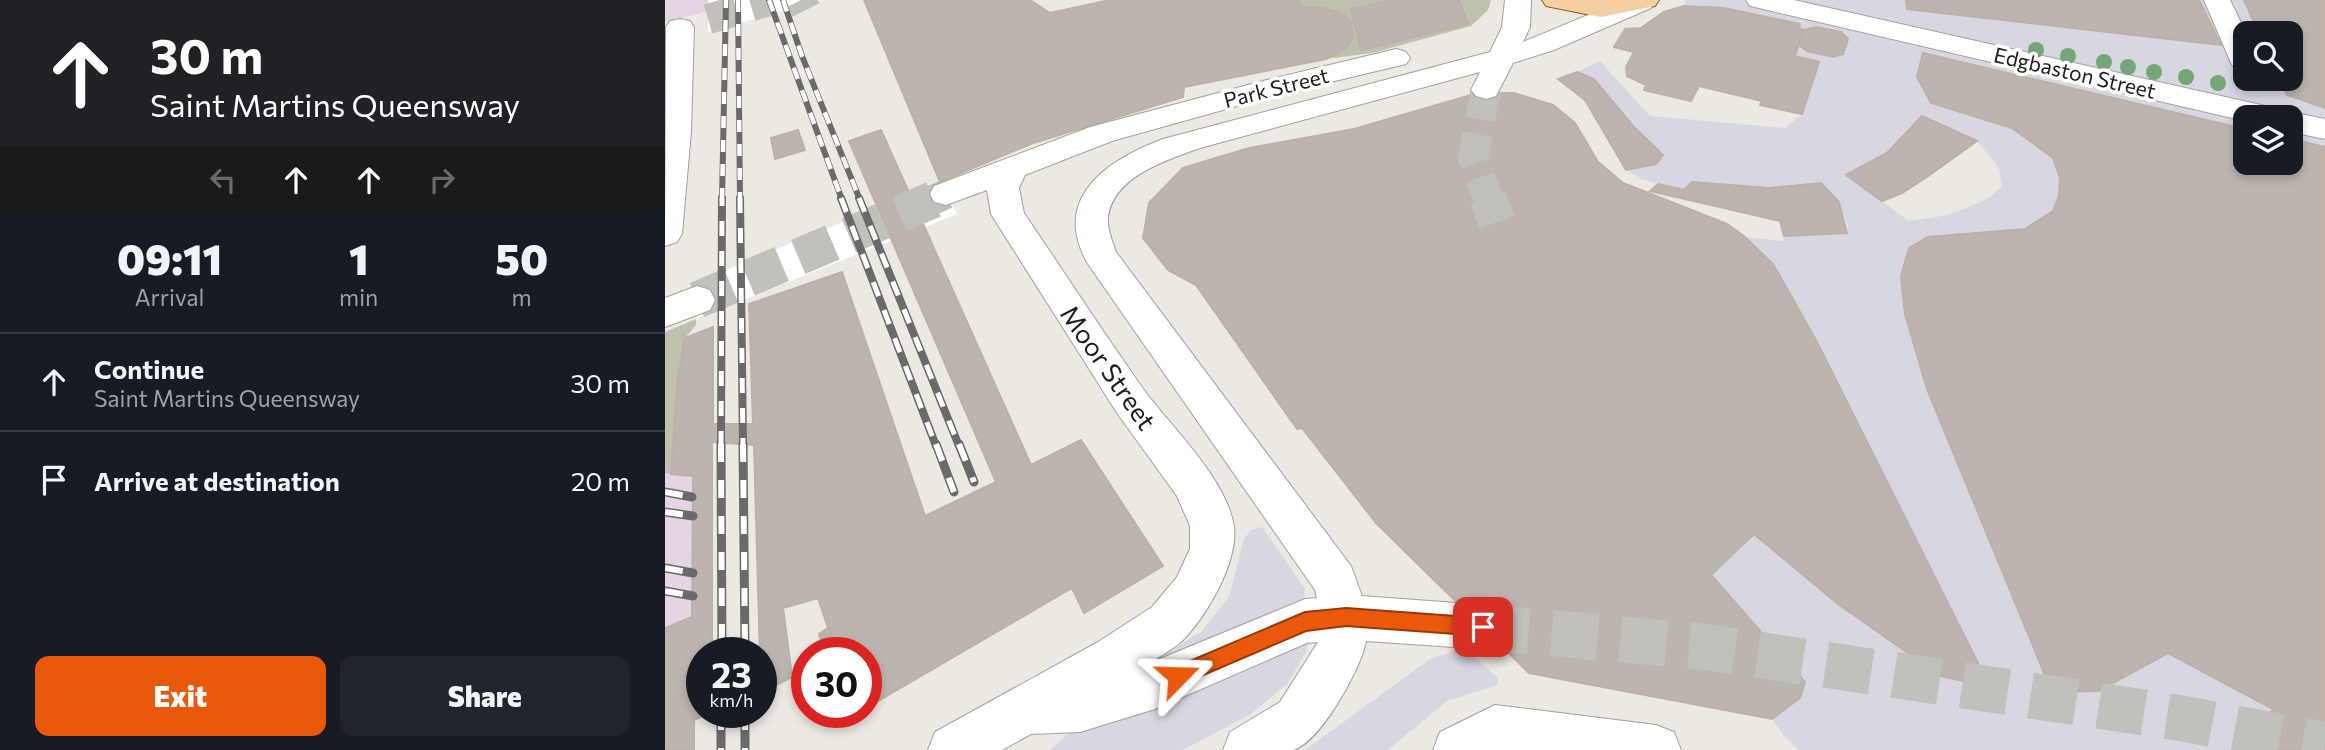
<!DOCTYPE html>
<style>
:root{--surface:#171b24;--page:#20242c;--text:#f1f3f6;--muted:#9ea1a6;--line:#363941;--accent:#ea580c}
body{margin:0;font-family:Commissioner,sans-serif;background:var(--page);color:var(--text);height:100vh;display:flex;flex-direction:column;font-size:26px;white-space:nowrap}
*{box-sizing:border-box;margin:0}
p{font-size:23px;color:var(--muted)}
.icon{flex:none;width:38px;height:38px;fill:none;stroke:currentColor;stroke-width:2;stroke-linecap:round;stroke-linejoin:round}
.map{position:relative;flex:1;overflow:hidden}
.side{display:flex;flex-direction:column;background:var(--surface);width:665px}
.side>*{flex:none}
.guide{background:#202124;color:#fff;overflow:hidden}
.controls{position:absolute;left:1568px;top:21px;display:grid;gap:14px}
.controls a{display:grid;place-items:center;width:70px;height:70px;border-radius:14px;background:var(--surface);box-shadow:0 4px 10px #0003;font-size:35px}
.speed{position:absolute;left:21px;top:637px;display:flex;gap:14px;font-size:35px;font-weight:700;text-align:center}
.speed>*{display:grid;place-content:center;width:91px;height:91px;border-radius:50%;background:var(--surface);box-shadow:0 4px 10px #0003;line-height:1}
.speed small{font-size:18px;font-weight:400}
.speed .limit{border:10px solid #d22;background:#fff;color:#111}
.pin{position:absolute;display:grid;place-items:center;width:60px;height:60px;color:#fff;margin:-30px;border-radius:14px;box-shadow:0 4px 10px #0006}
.me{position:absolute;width:77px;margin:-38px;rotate:68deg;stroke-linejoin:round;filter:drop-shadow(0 0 5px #0008)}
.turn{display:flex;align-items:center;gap:24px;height:147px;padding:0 35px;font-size:32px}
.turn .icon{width:91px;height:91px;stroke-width:2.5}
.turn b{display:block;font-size:49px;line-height:60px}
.lanes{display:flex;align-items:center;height:66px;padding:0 35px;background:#0003;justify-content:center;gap:35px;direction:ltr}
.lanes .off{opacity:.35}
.eta{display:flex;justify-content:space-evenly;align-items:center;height:119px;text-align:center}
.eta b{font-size:42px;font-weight:800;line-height:49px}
.button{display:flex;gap:14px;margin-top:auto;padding:14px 35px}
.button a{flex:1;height:80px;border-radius:14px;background:var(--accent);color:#fff;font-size:28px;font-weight:800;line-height:80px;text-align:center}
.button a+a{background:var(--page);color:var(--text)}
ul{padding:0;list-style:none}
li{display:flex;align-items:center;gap:21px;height:98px;padding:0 35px;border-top:2px solid var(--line)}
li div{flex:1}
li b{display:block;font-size:26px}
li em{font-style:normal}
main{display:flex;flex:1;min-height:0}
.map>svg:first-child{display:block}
.industrial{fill:#e5d5e2}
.construction{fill:#c0c0af}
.plaza{fill:#d7d7e2;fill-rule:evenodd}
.pier{fill:#fff}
.building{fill:#bcb5af;stroke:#bdb0a6;stroke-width:2}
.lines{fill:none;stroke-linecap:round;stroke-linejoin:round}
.minor-tunnel-far2{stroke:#c2c0ba;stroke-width:30;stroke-dasharray:30 15;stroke-linecap:butt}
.minor-tunnel-far1{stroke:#c2c0ba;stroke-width:37;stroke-dasharray:37 18;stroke-linecap:butt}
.minor-tunnel{stroke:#c2c0ba;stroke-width:46;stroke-dasharray:46 23;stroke-linecap:butt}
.minor-casing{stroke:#a0a0a0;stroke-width:2}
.major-casing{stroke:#885e0c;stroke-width:2}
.minor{fill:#fff;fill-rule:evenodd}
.major{fill:#f4cfa0;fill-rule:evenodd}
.rail-far2-casing{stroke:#6a6a6a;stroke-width:6}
.rail-far1-casing{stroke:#6a6a6a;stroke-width:8}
.rail-casing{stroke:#6a6a6a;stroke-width:9}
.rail-far2{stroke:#fff;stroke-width:4.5;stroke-dasharray:12;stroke-linecap:butt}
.rail-far1{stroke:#fff;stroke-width:5;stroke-dasharray:15;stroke-linecap:butt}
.rail{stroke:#fff;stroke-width:6;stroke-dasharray:18;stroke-linecap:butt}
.tree{fill:#75a675}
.route{fill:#ea580c;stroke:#983908;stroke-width:2}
.labels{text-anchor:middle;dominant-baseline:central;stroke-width:7;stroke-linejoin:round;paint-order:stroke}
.far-street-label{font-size:21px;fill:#1c1c1c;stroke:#fff}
.street-label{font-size:26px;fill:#1c1c1c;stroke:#fff}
</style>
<main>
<section class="side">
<div class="guide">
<div class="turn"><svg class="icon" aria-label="ahead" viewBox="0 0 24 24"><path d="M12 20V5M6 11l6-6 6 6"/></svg><div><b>30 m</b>Saint Martins Queensway</div></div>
<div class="lanes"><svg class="icon off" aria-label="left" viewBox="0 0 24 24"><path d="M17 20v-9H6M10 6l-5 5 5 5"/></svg><svg class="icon" aria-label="ahead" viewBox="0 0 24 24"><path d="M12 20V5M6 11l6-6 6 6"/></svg><svg class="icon" aria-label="ahead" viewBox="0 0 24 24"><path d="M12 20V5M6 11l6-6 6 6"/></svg><svg class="icon off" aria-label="right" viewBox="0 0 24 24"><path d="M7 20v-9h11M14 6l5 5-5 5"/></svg></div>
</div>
<div class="eta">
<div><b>09:11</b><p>Arrival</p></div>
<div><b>1</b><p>min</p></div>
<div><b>50</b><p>m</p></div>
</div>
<ul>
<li><svg class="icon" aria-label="ahead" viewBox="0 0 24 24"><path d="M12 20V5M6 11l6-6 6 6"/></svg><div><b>Continue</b><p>Saint Martins Queensway</p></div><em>30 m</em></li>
<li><svg class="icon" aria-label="arrive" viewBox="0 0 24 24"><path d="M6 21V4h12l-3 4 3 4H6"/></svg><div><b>Arrive at destination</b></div><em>20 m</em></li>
</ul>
<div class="button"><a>Exit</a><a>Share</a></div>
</section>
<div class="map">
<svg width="1660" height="750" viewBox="0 0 1660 750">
<rect width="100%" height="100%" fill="#ece9e2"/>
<!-- industrial -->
<path class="industrial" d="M0,0H81L0,23Z
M0,473L28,476L27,617L0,628Z"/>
<!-- construction -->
<path class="construction" d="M633,0H826L823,10L806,26L707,53L661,59L681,48L688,37L686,21L675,13L658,8L636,7Z
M31,319V325L20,338L13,378L6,474L0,473V332Z"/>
<!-- plaza -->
<path class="plaza" d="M1021,0H1241L1242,9L1556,45L1534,0H1579L1594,33H1580V79H1615L1623,95L1660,108V147L1626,139V117H1580V129L1258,53L1252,77L1266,103L1347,128L1388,158L1395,178L1394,195L1388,211L1360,229L1263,237L1244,248L1236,276L1240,314L1262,389L1321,527L1433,691L1503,653L1608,709L1584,750H1134L1120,737L1107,719L1135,698L1140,682L1046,575L1089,534L1173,604L1276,676L1324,687L1152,342L1108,264L1080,237L1118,241L1119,236L1182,233L1183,226L1174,202L1156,183L1104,188L1027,182L1019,190L979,180L961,170L991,164L998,155L968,126L929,79L912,72L935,61L985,116L1120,128L1137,114L1130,56L1134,45L1142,51L1168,57L1151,27L1139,30L1134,28L1135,24L1059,8L1019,6ZM1257,116L1312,141L1334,168L1337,187L1320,200L1283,215L1244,221L1181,175L1222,153Z
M597,527L640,589L639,604L452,683L536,632L564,597L579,539L586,530Z
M646,633L641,652L623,683L586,714L518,750H385L410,728Z
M799,648L832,677L833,685L782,701L723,750H640L765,659Z"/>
<!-- pier -->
<path class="pier" d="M43,0H156L43,32Z
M275,182L292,214L31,319L32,282Z"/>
<!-- building -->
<path class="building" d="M199,0H365L385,13L445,0H633L636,7L658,8L675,13L686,21L688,37L681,48L661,59L519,87L518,97L368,143L275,182Z
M729,0H794L803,24L696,50L686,9Z
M1241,0H1534L1556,45L1242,9Z
M1579,0H1660V108L1622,95L1615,79H1626V33H1594Z
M1019,6L1059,8L1135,24L1134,28L1139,30L1130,56L1154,62L1137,114L1095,105L1097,101L1034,86L1026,101L979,90L981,85L962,76L961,67L969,52L949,47L960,29L976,28L999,12Z
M1151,27L1176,32L1183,39L1178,54L1168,57L1142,51L1134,45L1139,30Z
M1258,53L1580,129V163H1626V139L1660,147V750H1584L1608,709L1503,653L1433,691L1387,692L1262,389L1240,314L1236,276L1244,248L1263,237L1360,229L1388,211L1394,195L1395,178L1388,158L1347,128L1266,103L1252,77Z
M912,72L929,79L968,126L998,155L991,164L961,170L920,100L893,79Z
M813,93H849L888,105L910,123L933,162L958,183L1062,224L1080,237L1108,264L1152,342L1325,687L1276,676L1173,604L1089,534L1046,575L1140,682L1135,698L1107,719L864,673L711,523L637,428L632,429L531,285L503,270L478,238L484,203L518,168L584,148L689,129Z
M1257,116L1312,141L1262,177L1237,193L1217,201L1181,175L1222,153Z
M133,130L140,150L110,159L106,138Z
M216,130L366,465L416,440L498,566L419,613L407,588L201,708V653H160L154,634L163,628L153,598L118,608L127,677L96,693L89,445L47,442V653H37V712H47L29,720V750H0V628L27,617L28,476L6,474L13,378L20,338L48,327V424H88L84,304L177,272L260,516L331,482L184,141Z
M1027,182L1104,188L1156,183L1174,202L1182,233L1119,236L1115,221L985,191L993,184L1019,190Z"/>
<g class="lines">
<!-- minor-tunnel-far2 -->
<path class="minor-tunnel-far2" d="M136,0L141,10
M43,19L108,0
M821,90L808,158L824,200
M268,200L281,194"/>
<!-- minor-tunnel-far1 -->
<path class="minor-tunnel-far1" d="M823,198L832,222
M32,300L272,198"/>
<!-- minor-tunnel -->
<path class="minor-tunnel" d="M818,627L1042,647L1509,717L1660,745"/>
<defs>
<path id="minor" d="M840,0H866L865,27L858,42L959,0L990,2L986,8L889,50L848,63L831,96L821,99L811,96L806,90L815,72L535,148C502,160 446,177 443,219C442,230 448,242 451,252L686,566L697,596L818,605L834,611L841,627L834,643L818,649L701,641C697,667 655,743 628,750C613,750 575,750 558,750L565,732L615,702L653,642L642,643L490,709L415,732L366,734L337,750H263L270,732L433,642L487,607L512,577L525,549V526L512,496L452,413L331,222L326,214L322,190L281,205L269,202L265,194L269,186L425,127L598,81L731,49L741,52L745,58L741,64L615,94L447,141L360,175L354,188L359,213C399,272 438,332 479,390C507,428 562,479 569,527C573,561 544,612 521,637C512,647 498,654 486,662L490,661L640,599L652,598L650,590L423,264C385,198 442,160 498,139L825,52L837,27Z
M1081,0H1129L1605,107L1616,110L1618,114L1626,112L1660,119V139L1626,132V117H1580V121L1094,8L1085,6Z
M1539,0H1565L1581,33L1580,72L1570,69L1566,63Z
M15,19L25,21L29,27L26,132L17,234L12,242L0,246L1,27L5,21Z
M32,286L45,290L50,300L45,310L0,327V298Z
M830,705L991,725L1009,732L1016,750H768L775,732Z"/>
<path id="major" d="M877,0H994L990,6L936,17L881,6Z"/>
</defs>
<!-- minor casing -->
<use href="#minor" class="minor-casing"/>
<!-- major casing -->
<use href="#major" class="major-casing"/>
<!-- minor -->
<use href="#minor" class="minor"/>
<!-- major -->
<use href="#major" class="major"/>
<defs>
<path id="rail-far2" d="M73,0L75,200
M104,0L177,200
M118,0L137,56L195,200
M57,200L61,0"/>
<path id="rail-far1" d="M75,198L78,446
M176,198L271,446
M194,198L294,446
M56,446L57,198"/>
<path id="rail" d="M56,444L57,653
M78,444L80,653
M271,444L289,492
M294,444L309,482
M0,492L27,497
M0,512L28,516
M0,568L28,573
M0,591L28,596
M56,712V750
M80,712V750"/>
</defs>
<!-- rail-far2 casing -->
<use href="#rail-far2" class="rail-far2-casing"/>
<!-- rail-far1 casing -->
<use href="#rail-far1" class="rail-far1-casing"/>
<!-- rail casing -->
<use href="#rail" class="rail-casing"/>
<!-- rail-far2 -->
<use href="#rail-far2" class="rail-far2"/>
<!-- rail-far1 -->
<use href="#rail-far1" class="rail-far1"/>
<!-- rail -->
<use href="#rail" class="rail"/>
</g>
<!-- trees -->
<g class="tree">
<circle cx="1371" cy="50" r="8"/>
<circle cx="1403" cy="56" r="8"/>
<circle cx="1439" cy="62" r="8"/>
<circle cx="1463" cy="67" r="8"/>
<circle cx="1489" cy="72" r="8"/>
<circle cx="1521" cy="77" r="8"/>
<circle cx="1553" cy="83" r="8"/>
</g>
<!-- route -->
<path class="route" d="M681,608L818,618L825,620L828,627L825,634L818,636L681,626L641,631L513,686L506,683L503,676L506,669L640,612Z"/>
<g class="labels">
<!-- far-street labels -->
<g class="far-street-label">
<text transform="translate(1410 72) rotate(13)">Edgbaston Street</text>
<text transform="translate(611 87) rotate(-14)">Park Street</text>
</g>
<!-- street labels -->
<g class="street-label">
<text transform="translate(444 367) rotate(55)">Moor Street</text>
</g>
</g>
</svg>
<div class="controls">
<a><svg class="icon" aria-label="search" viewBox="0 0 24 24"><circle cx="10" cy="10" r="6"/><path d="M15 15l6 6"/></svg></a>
<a><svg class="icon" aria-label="layers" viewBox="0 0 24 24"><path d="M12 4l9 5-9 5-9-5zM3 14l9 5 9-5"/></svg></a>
</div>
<div class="speed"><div>23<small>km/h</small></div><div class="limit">30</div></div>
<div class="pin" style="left:818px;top:627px;background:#d93025"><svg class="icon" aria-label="arrive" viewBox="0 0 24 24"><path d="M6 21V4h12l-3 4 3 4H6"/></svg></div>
<svg class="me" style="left:513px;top:676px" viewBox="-20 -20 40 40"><path d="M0-17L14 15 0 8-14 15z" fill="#ea580c" stroke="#fff" stroke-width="4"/></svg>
</div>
</main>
